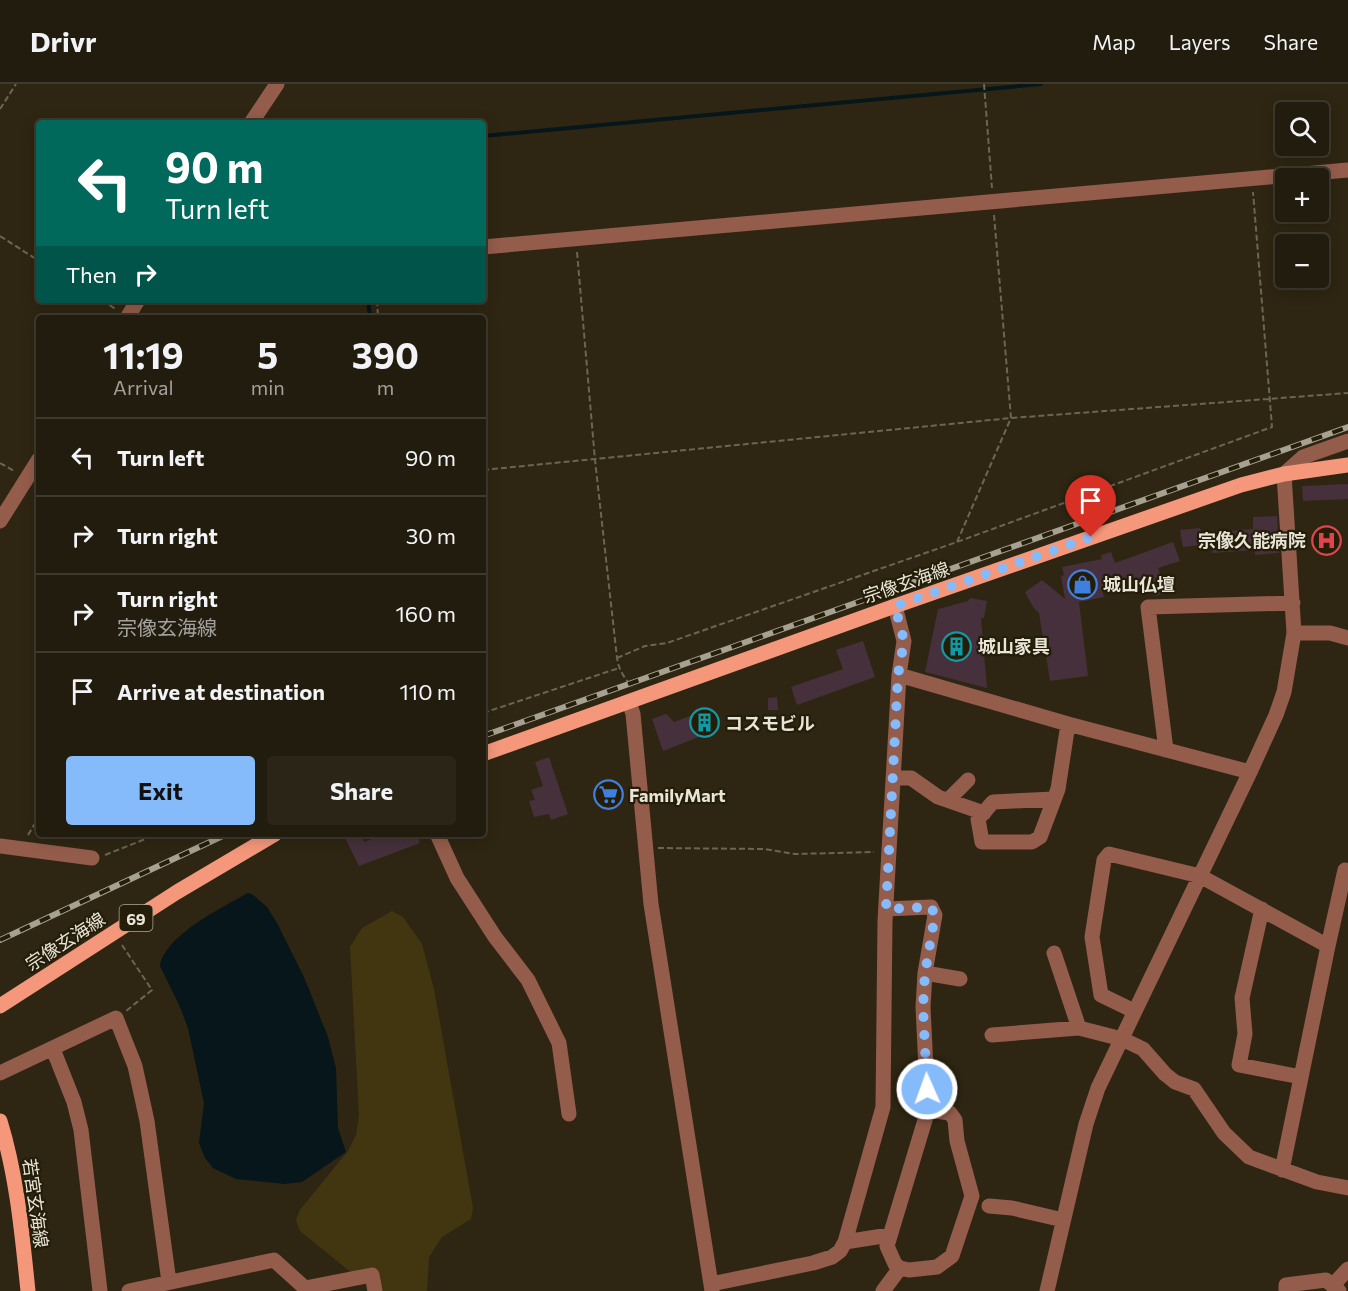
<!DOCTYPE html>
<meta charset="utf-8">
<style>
:root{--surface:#221c0e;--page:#2a2517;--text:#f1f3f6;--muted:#a2a19e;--line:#3f3a2e;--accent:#86bbfb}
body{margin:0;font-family:Commissioner,"Noto Sans JP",sans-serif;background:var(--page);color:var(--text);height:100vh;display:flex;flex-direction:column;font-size:22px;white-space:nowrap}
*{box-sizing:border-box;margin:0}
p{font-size:20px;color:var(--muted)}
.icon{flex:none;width:33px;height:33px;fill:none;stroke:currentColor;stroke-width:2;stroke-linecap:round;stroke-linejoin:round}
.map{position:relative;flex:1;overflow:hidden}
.side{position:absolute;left:36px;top:231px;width:450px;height:522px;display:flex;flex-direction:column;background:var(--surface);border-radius:6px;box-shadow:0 3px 15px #0003,0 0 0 2px var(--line)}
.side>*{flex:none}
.hud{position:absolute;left:36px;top:36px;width:450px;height:183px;border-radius:6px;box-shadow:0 3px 15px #0003,0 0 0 2px var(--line);background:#00695c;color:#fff;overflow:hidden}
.tools{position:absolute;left:1275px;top:18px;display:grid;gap:12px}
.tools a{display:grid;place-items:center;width:54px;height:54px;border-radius:6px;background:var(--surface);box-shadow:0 3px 15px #0003,0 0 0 2px var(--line);font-size:30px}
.pin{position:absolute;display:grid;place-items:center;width:51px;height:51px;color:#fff;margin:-62px -26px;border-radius:50% 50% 50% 0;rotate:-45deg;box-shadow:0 0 6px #0007}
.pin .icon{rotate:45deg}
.me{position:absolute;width:66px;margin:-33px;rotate:358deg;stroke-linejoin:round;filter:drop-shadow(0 0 4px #0008)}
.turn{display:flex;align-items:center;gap:21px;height:126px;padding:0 30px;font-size:27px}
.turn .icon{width:78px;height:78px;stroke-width:2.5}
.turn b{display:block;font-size:42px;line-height:51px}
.then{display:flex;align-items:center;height:57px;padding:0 30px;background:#0003;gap:12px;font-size:22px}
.eta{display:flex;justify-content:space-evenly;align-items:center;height:102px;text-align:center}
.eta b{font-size:36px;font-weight:700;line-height:42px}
.primary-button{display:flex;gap:12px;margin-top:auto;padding:12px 30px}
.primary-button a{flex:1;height:69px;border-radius:6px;background:var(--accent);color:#111;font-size:24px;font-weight:700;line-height:69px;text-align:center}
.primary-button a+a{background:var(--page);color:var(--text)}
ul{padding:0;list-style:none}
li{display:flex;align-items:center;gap:18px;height:78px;padding:0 30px;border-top:2px solid var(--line)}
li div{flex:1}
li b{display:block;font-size:22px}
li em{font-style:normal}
header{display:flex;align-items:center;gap:36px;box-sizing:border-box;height:84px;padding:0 30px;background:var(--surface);border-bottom:2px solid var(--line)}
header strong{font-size:28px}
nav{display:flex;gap:33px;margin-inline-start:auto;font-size:21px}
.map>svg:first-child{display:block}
.green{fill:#423611}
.water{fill:#06161a}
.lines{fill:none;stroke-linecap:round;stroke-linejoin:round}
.stream{stroke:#06161a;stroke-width:4}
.building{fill:#45303b}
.path{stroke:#6b6553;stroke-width:2;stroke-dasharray:6 3;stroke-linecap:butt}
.minor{stroke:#945c4b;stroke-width:15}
.major{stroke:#f4977b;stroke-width:15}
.rail-casing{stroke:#a6a191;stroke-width:6}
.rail{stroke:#241d08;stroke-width:4;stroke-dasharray:11;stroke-linecap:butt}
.route{stroke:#86bbfb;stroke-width:10;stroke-dasharray:0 18}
.labels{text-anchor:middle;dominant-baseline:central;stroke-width:4.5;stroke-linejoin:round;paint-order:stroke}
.shield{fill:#241d08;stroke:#ada899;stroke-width:1.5}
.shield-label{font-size:16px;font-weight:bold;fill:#e8e4d7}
.poi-label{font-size:18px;font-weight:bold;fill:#e8e4d7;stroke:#241d08;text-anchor:start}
.street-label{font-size:18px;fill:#e8e4d7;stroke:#241d08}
</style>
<header>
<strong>Drivr</strong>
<nav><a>Map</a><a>Layers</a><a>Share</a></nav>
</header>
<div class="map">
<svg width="1348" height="1207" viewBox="0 0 1348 1207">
<rect width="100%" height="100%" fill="#2e2612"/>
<!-- green -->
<path class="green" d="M392,827L403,833L422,860L434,905L473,1124L471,1135L442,1153L429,1173L427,1207H374L300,1147L296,1136L300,1126L348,1067L356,1051L359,1031L350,863L362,844Z"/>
<!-- water -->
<path class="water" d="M248,809L253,811L267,823L277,839L304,893L328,953L336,984L338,1044L346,1068L302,1098L285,1100L236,1095L213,1084L205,1074L199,1059L204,1019L188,944L180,923L160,882C165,851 223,823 248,809Z"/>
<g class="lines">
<!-- stream -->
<path class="stream" d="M483,52L1041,0
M368,216L370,234"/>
</g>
<!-- building -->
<path class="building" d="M1348,400V415L1303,417L1302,402Z
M1277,432L1279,469L1255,471V466L1212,469L1211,460L1183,463L1180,446L1200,444L1201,449L1253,445V433Z
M1173,458L1180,477L1158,484L1167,508L1156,512L1152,511L1151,509L1143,511L1136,493L1102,505L1104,513L1079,518L1088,592L1050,597L1039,529L1033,523L1025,508L1042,496L1065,515L1061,492L1064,491L1062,483L1102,475L1101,471L1111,468L1115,479Z
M970,514L987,517L984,534H981L987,604L925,588L938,525L968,517Z
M863,557L875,593L797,621L791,603L843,585L836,566Z
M777,613L778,626H768V614Z
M711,624L719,645L663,667L652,635L666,630L674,638Z
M549,673L568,730L551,736L549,730L534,733L529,717L535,716L531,706L543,702L535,678Z
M343,750H361L364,758L385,750H416L420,759L359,782Z"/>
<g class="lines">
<!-- path -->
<path class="path" d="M984,0L992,104
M0,25L16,0
M0,152L39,177
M577,168L595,376L617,574C619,587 624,593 632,603
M102,216L117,226
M377,216L378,234
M0,379L14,387
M483,386L1011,334L1348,309
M957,458L1011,334L994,131
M617,574L645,562L667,559L957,458L1272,343L1253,108
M483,629L619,584
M28,751L39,733
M658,764L764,765L795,770L874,768
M105,771L158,750
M122,861L152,906L126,927"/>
<!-- minor -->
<path class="minor" d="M251,39L277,0
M483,163L1348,86
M127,234L138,216
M0,437L39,375
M1294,549H1330L1348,554
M899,591L1068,640L1250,688
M629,618L633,630L651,820L712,1207
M1166,666L1148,523L1293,519
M893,694H911L938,713L984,729
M1054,715L993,718L978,735L982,758H1032L1040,753L1058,705L1068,640
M948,716L968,696
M437,750L457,794L495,853L528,896L559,959L569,1030
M0,762L92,774
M886,825L931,823L935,831L925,889L923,923L928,1026L887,1162L895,1180L900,1184L909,1186L937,1183L952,1172L972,1112L957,1057L955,1036L950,1029L928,1026
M1262,825L1242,914L1245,950L1239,981L1301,993
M1328,862L1345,786
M1054,869L1079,944L1122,955L1143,965L1165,990L1175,998L1194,1005L1224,1049L1249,1073L1317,1098L1348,1104
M925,889L960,895
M1134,927L1101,911L1092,853L1104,776L1109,770L1200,792L1328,862L1282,1086
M992,951L1079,944
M53,965L74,1018L81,1046L100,1207
M0,989L116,934L135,982L147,1037L169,1198
M989,1122L1012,1124L1063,1136
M845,1158L889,1151
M711,1200L813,1179L832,1173L840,1167L845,1158L883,1023L885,837L899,591L904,557L895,522
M1333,1201L1348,1185
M305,1204L372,1191L375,1207
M129,1207L274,1176L305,1204L306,1207
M883,1207L900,1184
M1047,1207L1086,1040L1098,1004L1250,688L1276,631L1284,608L1294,549L1284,390L1303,373L1348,357
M1286,1207V1201L1326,1196L1339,1207"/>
<!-- major -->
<path class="major" d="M483,670L895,522L1241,401L1284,390L1348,381
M0,922L177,808L275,750
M0,1037C17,1092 22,1150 28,1207"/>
<defs>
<path id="rail" d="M483,652L1348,343
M0,856L227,750"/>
</defs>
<!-- rail casing -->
<use href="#rail" class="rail-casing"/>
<!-- rail -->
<use href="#rail" class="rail"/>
</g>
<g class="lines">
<!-- route -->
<path class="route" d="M927,1005L923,923L925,889L935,831L931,823L886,825L898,591L904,557L895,522L1091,453"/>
</g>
<!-- icons -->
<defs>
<symbol id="hospital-ring" viewBox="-11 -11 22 22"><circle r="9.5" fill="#241d08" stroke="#e0444e" stroke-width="1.5"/><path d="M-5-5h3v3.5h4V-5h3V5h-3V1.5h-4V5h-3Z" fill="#e0444e"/></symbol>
<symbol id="shop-ring" viewBox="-11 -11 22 22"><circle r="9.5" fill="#241d08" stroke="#3f7fe0" stroke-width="1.5"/><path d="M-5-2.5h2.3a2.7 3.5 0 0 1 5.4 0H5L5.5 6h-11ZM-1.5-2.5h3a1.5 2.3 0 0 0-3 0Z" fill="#3f7fe0"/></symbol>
<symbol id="building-ring" viewBox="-11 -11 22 22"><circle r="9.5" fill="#241d08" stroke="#0f9aa8" stroke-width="1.5"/><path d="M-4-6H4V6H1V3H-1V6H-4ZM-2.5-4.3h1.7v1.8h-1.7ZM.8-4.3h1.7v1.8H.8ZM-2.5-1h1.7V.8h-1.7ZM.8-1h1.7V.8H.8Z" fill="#0f9aa8"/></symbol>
<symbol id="supermarket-ring" viewBox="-11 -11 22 22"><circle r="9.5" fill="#241d08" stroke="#3f7fe0" stroke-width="1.5"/><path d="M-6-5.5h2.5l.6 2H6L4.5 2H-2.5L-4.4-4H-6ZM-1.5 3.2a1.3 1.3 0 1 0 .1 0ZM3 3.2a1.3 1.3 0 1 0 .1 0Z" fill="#3f7fe0"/></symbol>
</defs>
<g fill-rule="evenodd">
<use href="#hospital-ring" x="1310" y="440" width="33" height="33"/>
<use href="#shop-ring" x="1066" y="484" width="33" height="33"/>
<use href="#building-ring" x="940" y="546" width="33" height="33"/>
<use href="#building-ring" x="688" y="622" width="33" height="33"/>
<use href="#supermarket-ring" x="592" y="694" width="33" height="33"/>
</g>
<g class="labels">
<!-- shield labels -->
<rect class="shield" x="119.5" y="821" width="33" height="26" rx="4.5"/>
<g class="shield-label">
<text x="136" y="834">69</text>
</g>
<!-- poi labels -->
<g class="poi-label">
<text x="1306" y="456" text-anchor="end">宗像久能病院</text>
<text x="1103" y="500">城山仏壇</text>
<text x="978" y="562">城山家具</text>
<text x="725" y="639">コスモビル</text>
<text x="629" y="711">FamilyMart</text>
</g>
<!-- street labels -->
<g class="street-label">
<text transform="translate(906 498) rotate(-19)">宗像玄海線</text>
<text transform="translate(65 857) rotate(-33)">宗像玄海線</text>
<text transform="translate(36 1119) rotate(82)">若宮玄海線</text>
</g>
</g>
</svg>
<div class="tools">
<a><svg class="icon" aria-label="search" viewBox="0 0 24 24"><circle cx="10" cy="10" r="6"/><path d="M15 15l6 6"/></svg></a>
<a>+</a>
<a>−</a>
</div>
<div class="pin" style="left:1091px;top:453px;background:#d93025"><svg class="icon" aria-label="arrive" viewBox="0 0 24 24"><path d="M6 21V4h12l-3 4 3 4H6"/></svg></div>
<svg class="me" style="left:927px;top:1005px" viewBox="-20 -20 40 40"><circle r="17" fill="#86bbfb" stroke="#fff" stroke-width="3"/><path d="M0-11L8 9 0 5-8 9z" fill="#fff"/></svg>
<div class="hud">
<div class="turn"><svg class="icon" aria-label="left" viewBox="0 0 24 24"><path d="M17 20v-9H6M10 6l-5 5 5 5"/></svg><div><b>90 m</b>Turn left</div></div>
<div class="then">Then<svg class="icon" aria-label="right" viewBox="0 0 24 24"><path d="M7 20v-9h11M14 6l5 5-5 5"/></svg></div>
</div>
<section class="side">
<div class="eta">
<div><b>11:19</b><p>Arrival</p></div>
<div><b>5</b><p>min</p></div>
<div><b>390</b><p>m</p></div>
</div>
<ul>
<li><svg class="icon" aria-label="left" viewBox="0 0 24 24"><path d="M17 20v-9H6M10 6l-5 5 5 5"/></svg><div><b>Turn left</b></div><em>90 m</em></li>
<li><svg class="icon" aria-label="right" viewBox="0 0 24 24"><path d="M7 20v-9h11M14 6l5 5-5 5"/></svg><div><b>Turn right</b></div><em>30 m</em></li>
<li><svg class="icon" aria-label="right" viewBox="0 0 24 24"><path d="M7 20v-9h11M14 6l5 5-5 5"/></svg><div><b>Turn right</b><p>宗像玄海線</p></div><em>160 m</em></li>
<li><svg class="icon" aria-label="arrive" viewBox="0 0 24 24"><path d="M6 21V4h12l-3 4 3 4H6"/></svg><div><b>Arrive at destination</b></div><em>110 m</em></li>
</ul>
<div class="primary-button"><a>Exit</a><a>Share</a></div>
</section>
</div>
